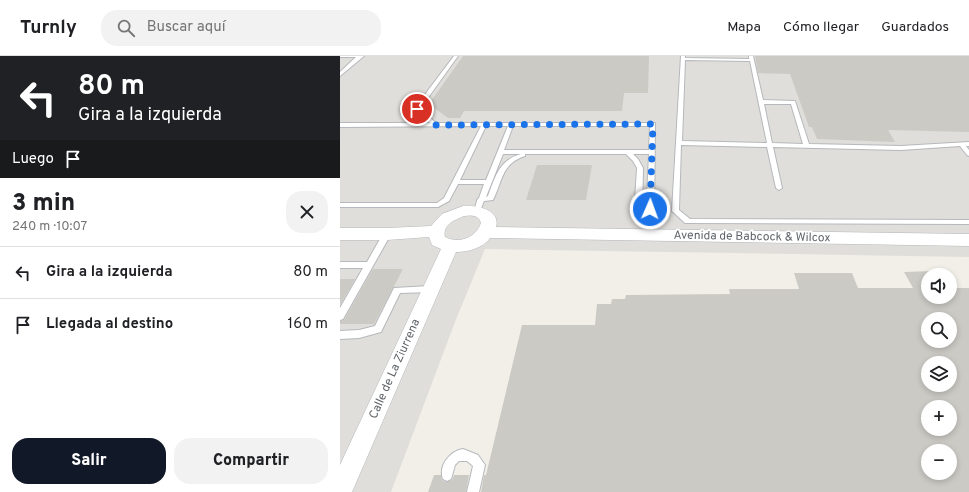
<!DOCTYPE html>
<html lang="es">
<meta charset="utf-8">
<style>
:root{--surface:#fff;--page:#f2f2f2;--text:#202124;--muted:#757577;--line:#e0e0e0;--accent:#111827}
body{margin:0;font-family:Overpass,sans-serif;background:var(--page);color:var(--text);height:100vh;display:flex;flex-direction:column;font-size:15px;white-space:nowrap}
*{box-sizing:border-box;margin:0}
p{font-size:13px;color:var(--muted)}
.icon{flex:none;width:22px;height:22px;fill:none;stroke:currentColor;stroke-width:2;stroke-linecap:round;stroke-linejoin:round}
.map{position:relative;flex:1;overflow:hidden}
.side{display:flex;flex-direction:column;background:var(--surface);width:340px}
.side>*{flex:none}
.top-card{background:#202124;color:#fff;overflow:hidden}
.fabs{position:absolute;left:581px;top:212px;display:grid;gap:8px}
.fabs a{display:grid;place-items:center;width:36px;height:36px;border-radius:50%;background:var(--surface);box-shadow:0 2px 6px #0003;font-size:20px}
.pin{position:absolute;display:grid;place-items:center;width:34px;height:34px;color:#fff;margin:-17px;border:2px solid #fff;border-radius:50%;box-shadow:0 1px 4px #0007}
.me{position:absolute;width:44px;margin:-22px;rotate:2deg;stroke-linejoin:round;filter:drop-shadow(0 0 3px #0008)}
.turn{display:flex;align-items:center;gap:14px;height:84px;padding:0 12px;font-size:18px}
.turn .icon{width:52px;height:52px;stroke-width:2.5}
.turn b{display:block;font-size:28px;line-height:34px}
.then{display:flex;align-items:center;height:38px;padding:0 12px;background:#0003;gap:8px;font-size:15px}
.round{display:grid;place-items:center;flex:none;width:42px;height:42px;border-radius:16px;background:var(--page)}
.overview{display:flex;align-items:center;justify-content:space-between;height:68px;padding:0 12px}
h1{font-size:24px;font-weight:800;line-height:30px}
.primary-button{display:flex;gap:8px;margin-top:auto;padding:8px 12px}
.primary-button a{flex:1;height:46px;border-radius:16px;background:var(--accent);color:#fff;font-size:16px;font-weight:800;line-height:46px;text-align:center}
.primary-button a+a{background:var(--page);color:var(--text)}
ul{padding:0;list-style:none}
li{display:flex;align-items:center;gap:12px;height:52px;padding:0 12px;border-top:1px solid var(--line)}
li div{flex:1}
li b{display:block;font-size:15px}
li em{font-style:normal}
header{display:flex;align-items:center;gap:24px;box-sizing:border-box;height:56px;padding:0 20px;background:var(--surface);border-bottom:1px solid var(--line)}
header strong{font-size:19px}
nav{display:flex;gap:22px;margin-inline-start:auto;font-size:14px}
.search{width:280px;height:36px;background:var(--page);display:flex;align-items:center;gap:10px;box-sizing:border-box;padding:0 14px;border-radius:16px;color:var(--muted);font-size:15px}
main{display:flex;flex:1;min-height:0}
.map>svg:first-child{display:block}
.industrial{fill:#e0deda}
.building{fill:#cccac5;fill-rule:evenodd}
.lines{fill:none;stroke-linecap:round;stroke-linejoin:round}
.service-casing{stroke:#b5b8bc;stroke-width:2}
.minor-casing{stroke:#b5b8bc;stroke-width:1}
.service{fill:#fff;fill-rule:evenodd}
.minor{fill:#fff;fill-rule:evenodd}
.route{stroke:#1a73e8;stroke-width:7;stroke-dasharray:0 12.6}
.labels{text-anchor:middle;dominant-baseline:central;stroke-width:3.5;stroke-linejoin:round;paint-order:stroke}
.street-label{font-size:12px;fill:#5f6368;stroke:#fff}
</style>
<header>
<strong>Turnly</strong>
<div class="search"><svg class="icon" aria-label="search" viewBox="0 0 24 24"><circle cx="10" cy="10" r="6"/><path d="M15 15l6 6"/></svg>Buscar aquí</div>
<nav><a>Mapa</a><a>Cómo llegar</a><a>Guardados</a></nav>
</header>
<main>
<section class="side">
<div class="top-card">
<div class="turn"><svg class="icon" aria-label="left" viewBox="0 0 24 24"><path d="M17 20v-9H6M10 6l-5 5 5 5"/></svg><div><b>80 m</b>Gira a la izquierda</div></div>
<div class="then">Luego<svg class="icon" aria-label="arrive" viewBox="0 0 24 24"><path d="M6 21V4h12l-3 4 3 4H6"/></svg></div>
</div>
<div class="overview"><div><h1>3 min</h1><p>240 m · 10:07</p></div><a class="round"><svg class="icon" aria-label="close" viewBox="0 0 24 24"><path d="M6 6l12 12M18 6L6 18"/></svg></a></div>
<ul>
<li><svg class="icon" aria-label="left" viewBox="0 0 24 24"><path d="M17 20v-9H6M10 6l-5 5 5 5"/></svg><div><b>Gira a la izquierda</b></div><em>80 m</em></li>
<li><svg class="icon" aria-label="arrive" viewBox="0 0 24 24"><path d="M6 21V4h12l-3 4 3 4H6"/></svg><div><b>Llegada al destino</b></div><em>160 m</em></li>
</ul>
<div class="primary-button"><a>Salir</a><a>Compartir</a></div>
</section>
<div class="map">
<svg width="629" height="436" viewBox="0 0 629 436">
<rect width="100%" height="100%" fill="#f1efe8"/>
<!-- industrial -->
<path class="industrial" d="M0,0H629V201L145,193L115,266L51,436H0Z"/>
<!-- building -->
<path class="building" d="M123,0H309L308,37H284L282,55H124L120,62H108L89,48Z
M415,0H629V76L548,74L555,86L477,83L472,71H469L450,18L418,17Z
M197,109H252L246,144H186Z
M33,213H63L34,268H0V265L4,264Z
M592,215L594,219H588V241H610V232H629V436H141L144,419H146L182,269H255L257,248H271L272,243H285L286,239L390,238L389,233H459L454,217H512L518,232H573L564,216ZM588,263H610V285H588ZM588,307H610V329H588ZM588,351H610V373H588ZM588,395H610V417H588Z
M0,223H15L0,249Z
M94,419H101L102,424L106,426L112,424L114,419H129L126,436H88Z"/>
<g class="lines">
<defs>
<path id="service" d="M0,0H24L0,20V16L16,1H0Z
M114,0H118L80,53L96,67H315L314,167L312,181H306V168L294,161L297,112L293,105L286,98H185V100C161,108 163,124 153,144L144,145L140,155L137,157L134,155L137,145V144L139,142L144,128H118L109,145L98,151H0V147H97L104,142L141,70L0,71V67H90L74,53ZM146,70H168L146,124H120ZM173,70H310L309,94H164ZM163,98H181C159,104 155,121 148,140L146,141ZM293,98H309L306,162L302,160L303,112L298,103Z
M341,0H345V2L409,3V0H413L423,44L455,45L469,88L561,90L629,86V90H626L629,94V100L627,99L620,90L561,94L433,91L442,132L439,134L436,132L427,91L341,89L339,154L350,163L629,164V168L345,167L332,155ZM345,4L410,5L427,87L342,85ZM424,48H451L463,88L432,87Z
M47,175L51,178L3,263L0,264V252L23,212H0V206H27L44,176Z
M91,230L94,231L95,233L94,235L91,236L60,237L41,276L19,282L0,283V275L19,274L35,270L54,232Z
M123,393L138,399L145,409L139,436H127L133,410L127,405H119L115,409L111,423L107,425L103,423C98,410 110,395 123,393Z"/>
<path id="minor" d="M123,150C135,149 161,153 156,171L629,178V190L150,182C143,192 128,196 116,196L12,436H0V409L101,193L92,189L89,181L47,184H0V172H47L91,170L102,158ZM124,160C131,159 139,159 141,167C136,182 119,188 105,181C102,169 114,164 124,160Z"/>
</defs>
<!-- service casing -->
<use href="#service" class="service-casing"/>
<!-- minor casing -->
<use href="#minor" class="minor-casing"/>
<!-- service -->
<use href="#service" class="service"/>
<!-- minor -->
<use href="#minor" class="minor"/>
</g>
<g class="lines">
<!-- route -->
<path class="route" d="M77,53L95,69L313,68L310,153"/>
</g>
<g class="labels">
<!-- street labels -->
<g class="street-label">
<text transform="translate(412 181) rotate(1)">Avenida de Babcock &amp; Wilcox</text>
<text transform="translate(55 313) rotate(-66)">Calle de La Ziurrena</text>
</g>
</g>
</svg>
<div class="fabs">
<a><svg class="icon" aria-label="sound" viewBox="0 0 24 24"><path d="M4 9h4l5-4v14l-5-4H4zM17 9q2 3 0 6"/></svg></a>
<a><svg class="icon" aria-label="search" viewBox="0 0 24 24"><circle cx="10" cy="10" r="6"/><path d="M15 15l6 6"/></svg></a>
<a><svg class="icon" aria-label="layers" viewBox="0 0 24 24"><path d="M12 4l9 5-9 5-9-5zM3 14l9 5 9-5"/></svg></a>
<a>+</a>
<a>−</a>
</div>
<div class="pin" style="left:77px;top:53px;background:#d93025"><svg class="icon" aria-label="arrive" viewBox="0 0 24 24"><path d="M6 21V4h12l-3 4 3 4H6"/></svg></div>
<svg class="me" style="left:310px;top:153px" viewBox="-20 -20 40 40"><circle r="17" fill="#1a73e8" stroke="#fff" stroke-width="3"/><path d="M0-11L8 9 0 5-8 9z" fill="#fff"/></svg>
</div>
</main>
